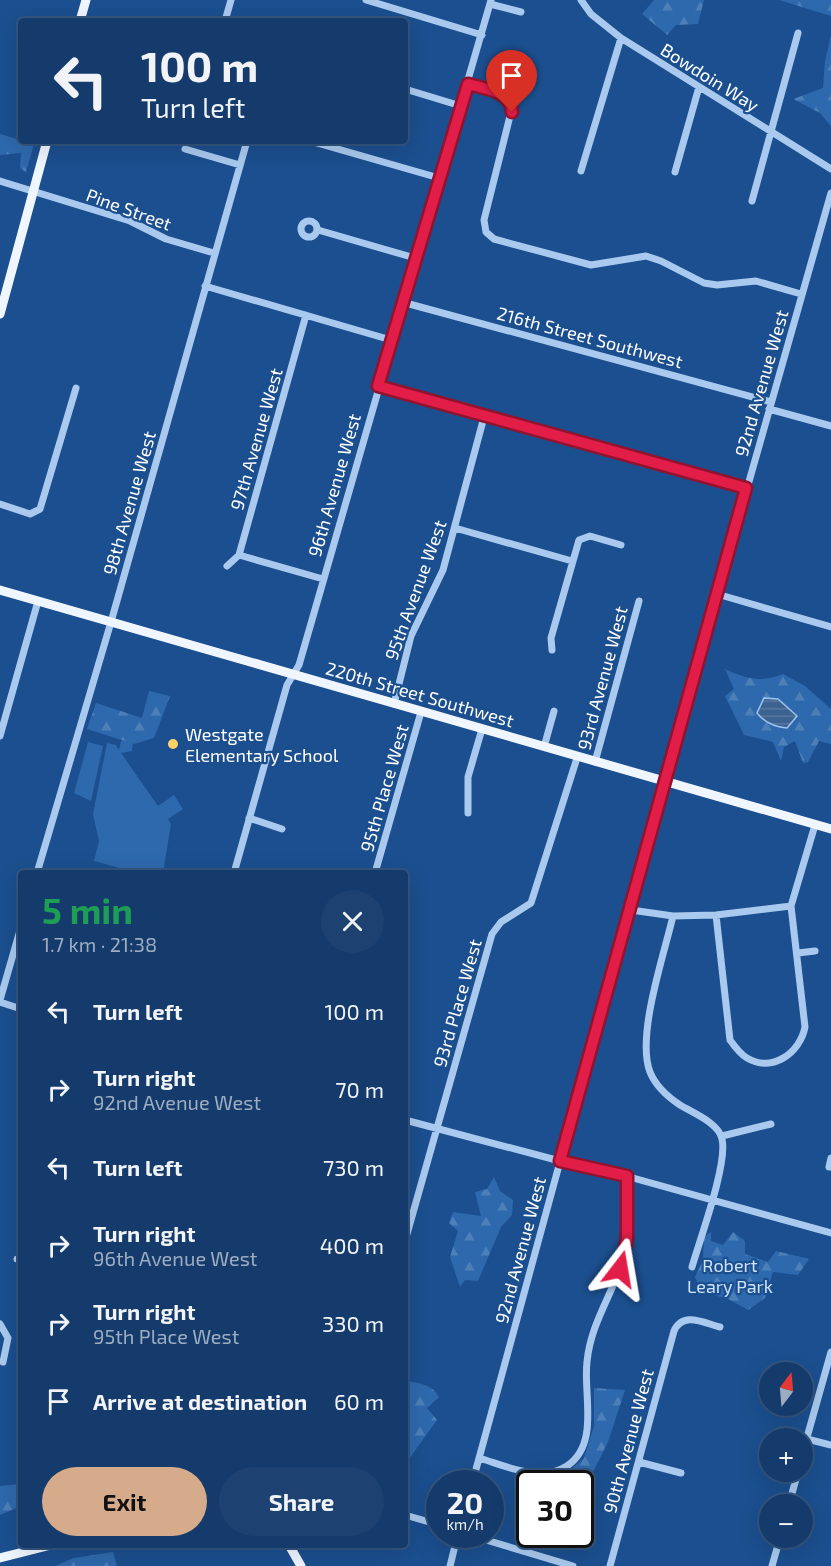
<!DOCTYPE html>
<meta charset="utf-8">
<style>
:root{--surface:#143b6b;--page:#1d4271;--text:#f1f3f6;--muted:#9dadc1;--line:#33557e;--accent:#d6ab8b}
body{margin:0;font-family:"Exo 2",sans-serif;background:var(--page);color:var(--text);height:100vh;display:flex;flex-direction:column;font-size:22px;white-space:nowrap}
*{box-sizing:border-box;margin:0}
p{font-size:20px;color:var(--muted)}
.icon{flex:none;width:33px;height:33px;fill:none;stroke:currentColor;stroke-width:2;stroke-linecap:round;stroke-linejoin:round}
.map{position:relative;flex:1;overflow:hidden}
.drawer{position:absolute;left:18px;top:870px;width:390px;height:678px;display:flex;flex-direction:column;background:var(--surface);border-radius:6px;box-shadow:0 6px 24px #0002,0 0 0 2px var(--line)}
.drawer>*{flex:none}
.guide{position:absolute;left:18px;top:18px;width:390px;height:126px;border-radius:6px;box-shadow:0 6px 24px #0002,0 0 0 2px var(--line);background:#143b6b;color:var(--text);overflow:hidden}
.needle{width:39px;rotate:16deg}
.controls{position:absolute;left:759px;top:1362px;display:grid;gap:12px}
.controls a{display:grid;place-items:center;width:54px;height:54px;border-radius:50%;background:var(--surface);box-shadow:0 6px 24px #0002,0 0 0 2px var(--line);font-size:30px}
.speed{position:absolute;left:426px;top:1470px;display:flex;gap:12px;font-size:30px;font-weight:700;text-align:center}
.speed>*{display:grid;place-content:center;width:78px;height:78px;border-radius:50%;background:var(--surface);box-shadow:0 6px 24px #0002,0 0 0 2px var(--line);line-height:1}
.speed small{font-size:15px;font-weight:400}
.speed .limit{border:3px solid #111;border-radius:9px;background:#fff;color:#111}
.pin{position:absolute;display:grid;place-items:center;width:51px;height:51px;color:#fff;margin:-62px -26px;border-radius:50% 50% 50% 0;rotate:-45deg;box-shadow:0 0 6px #0007}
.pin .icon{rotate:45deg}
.me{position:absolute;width:66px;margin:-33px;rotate:14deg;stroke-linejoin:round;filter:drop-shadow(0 0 4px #0008)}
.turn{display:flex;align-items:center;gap:21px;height:126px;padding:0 24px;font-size:27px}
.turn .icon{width:78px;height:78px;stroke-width:2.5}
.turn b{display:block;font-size:42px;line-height:51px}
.round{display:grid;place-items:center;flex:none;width:63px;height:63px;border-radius:32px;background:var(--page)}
.headline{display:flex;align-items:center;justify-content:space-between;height:102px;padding:0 24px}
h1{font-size:36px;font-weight:700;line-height:45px;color:#1e9e55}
.action{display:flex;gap:12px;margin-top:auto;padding:12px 24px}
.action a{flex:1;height:69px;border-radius:36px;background:var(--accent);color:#111;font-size:24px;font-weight:700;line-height:69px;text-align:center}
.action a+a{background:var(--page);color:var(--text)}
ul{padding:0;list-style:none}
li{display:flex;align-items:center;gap:18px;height:78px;padding:0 24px}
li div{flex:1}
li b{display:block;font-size:22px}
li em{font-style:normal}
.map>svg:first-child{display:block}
.green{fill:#2e69ad}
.forest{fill:url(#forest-firs)}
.water{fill:url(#water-rules);stroke:#9cc4f0;stroke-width:1.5}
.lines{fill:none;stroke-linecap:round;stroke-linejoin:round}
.minor{stroke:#a9c9ee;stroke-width:7}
.major{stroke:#f0f6ff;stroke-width:9}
.route-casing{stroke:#92132f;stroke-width:15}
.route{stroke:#e11d48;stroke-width:10}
.poi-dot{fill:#ffd166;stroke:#1b4f8f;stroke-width:2}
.labels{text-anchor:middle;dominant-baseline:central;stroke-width:4.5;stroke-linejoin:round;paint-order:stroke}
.street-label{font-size:18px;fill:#fff;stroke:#1b4f8f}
.poi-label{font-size:18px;fill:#fff;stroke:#1b4f8f;text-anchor:start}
.park-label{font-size:18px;fill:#cfe3fa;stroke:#1b4f8f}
</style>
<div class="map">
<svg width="831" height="1566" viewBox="0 0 831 1566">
<defs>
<pattern id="forest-firs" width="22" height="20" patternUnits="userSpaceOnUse" patternTransform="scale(1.5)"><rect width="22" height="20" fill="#2e69ad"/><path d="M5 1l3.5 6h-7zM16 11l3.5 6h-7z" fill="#4d80b9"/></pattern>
<pattern id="water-rules" width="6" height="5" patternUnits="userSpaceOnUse" patternTransform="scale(1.5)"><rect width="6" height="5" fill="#3c6290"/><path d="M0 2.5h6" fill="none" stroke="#597aa1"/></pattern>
</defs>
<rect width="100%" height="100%" fill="#1b4f8f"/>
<!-- green -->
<path class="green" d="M121,741H133L132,751L121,753L158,806L174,795L183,809L168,819L171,824L163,873H126L122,872L123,869L94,861L99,841L93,814L107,743L116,745L119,750Z
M88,742L103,746L91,801L74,793Z"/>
<!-- forest -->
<path class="forest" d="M654,0H704L698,24L676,25L667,35L642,14Z
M779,0H831V16Z
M831,36V126L820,113L793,99L823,88L825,61Z
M0,134L34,144L26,172L20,168L21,153L0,155Z
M725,669C747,679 760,683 783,674L805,686L831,709V744L819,741L808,762L803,763L795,741L784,747L781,761L773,742L744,735L725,696L734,689Z
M149,691L170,696L154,738L134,744L87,729L96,703L142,718Z
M494,1177L500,1191L513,1200L512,1215L501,1227L478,1281L465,1280L460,1287L450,1257L458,1231L449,1223L453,1212L481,1216L475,1192L487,1189Z
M711,1232V1241L723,1245L733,1232L745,1241V1254L768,1262L776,1251L809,1259L798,1275L773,1272L765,1298L748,1310L728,1299L701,1291L695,1277L703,1260L704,1237Z
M405,1381C419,1383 432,1384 439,1397L427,1408L437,1420L409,1459L405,1457Z
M594,1388L625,1390L608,1442L593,1472L577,1482L563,1476L584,1458L594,1426Z
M21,1484V1506L0,1515V1486Z
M113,1552L117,1566H55L74,1558Z"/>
<!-- water -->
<path class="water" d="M764,698L778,699L797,716L787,728C774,727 765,723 757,713Z"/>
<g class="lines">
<!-- minor -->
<path class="minor" d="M366,0L482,35
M581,0L591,14L621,38L831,169
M490,4L521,12
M225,21L231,0
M468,84L503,94L512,108L484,220L486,232L494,239L591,265L646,256L661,261L704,283L717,285L756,281L801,294
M405,89L461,106
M310,141L439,178
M185,149L240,165
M581,171L621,38
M675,172L699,87
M0,181L130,221L166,239L214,253
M752,201L798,33
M301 229a8 8 0 1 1 16 0a8 8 0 1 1-16 0Z
M318,230L415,258
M205,286L391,340
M402,302L771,402
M378,385L746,488
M769,409L831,426
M0,504L30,514L40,509L76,388
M455,528L572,561
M239,555L323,579
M227,566L239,555L306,315
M717,594L831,627
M552,650L551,638L579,540L590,536L621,545
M394,704L411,636L443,570L484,417
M0,736L38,601
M544,747L554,711
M595,762L639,601
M468,813V777L482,729
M249,818L282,829
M37,873L111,622L247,141
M234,873L287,685L299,665L491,0
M375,873L421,712
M631,910L673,916L716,915L791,906
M716,915L730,1040C735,1047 740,1054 747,1058C772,1073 800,1053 805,1027L791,906L815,825
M673,916C664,955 636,1036 650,1072C656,1087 668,1097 680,1105C693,1113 719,1123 722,1139C728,1163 700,1239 692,1267
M798,953L815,951
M0,1000L21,927
M0,1002L21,1009
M405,1120L560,1161L597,1168L831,1233
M722,1136L771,1124
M831,1158L829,1167H831
M405,1241L492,934L501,922L531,903L577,758
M17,1259L21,1260
M0,1324L8,1338L3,1362
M807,1439L831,1445
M802,1455L831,1352
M479,1458C506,1466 541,1483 567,1466C600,1444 583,1394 587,1362C591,1317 621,1284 627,1241C630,1219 624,1198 627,1177
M639,1462L681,1473
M472,1484L665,777L831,193
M789,1504L798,1472
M405,1515L440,1525
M466,1534L573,1566
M450,1566L458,1534
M610,1566L674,1331C683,1311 704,1323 720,1327
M772,1566L780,1538"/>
<!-- major -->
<path class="major" d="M80,21L86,0
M0,314L47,141
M0,590L831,829
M289,1545L301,1566
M0,1558L51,1545"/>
</g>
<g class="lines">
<defs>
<path id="route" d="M512,112C511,90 485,89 468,84L378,386L746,488L560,1161L627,1176V1239L620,1269"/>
</defs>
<!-- route casing -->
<use href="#route" class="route-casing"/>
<!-- route -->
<use href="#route" class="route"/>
</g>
<!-- markers -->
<circle class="poi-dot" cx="173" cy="744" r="6"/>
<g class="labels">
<!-- street labels -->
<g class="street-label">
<text transform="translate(710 77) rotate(32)">Bowdoin Way</text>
<text transform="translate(129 209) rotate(20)">Pine Street</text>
<text transform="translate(590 337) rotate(15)">216th Street Southwest</text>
<text transform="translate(761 383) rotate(-74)">92nd Avenue West</text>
<text transform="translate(256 439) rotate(-74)">97th Avenue West</text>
<text transform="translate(334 485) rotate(-74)">96th Avenue West</text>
<text transform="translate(129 503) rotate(-74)">98th Avenue West</text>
<text transform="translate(415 590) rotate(-70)">95th Avenue West</text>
<text transform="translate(602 678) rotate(-75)">93rd Avenue West</text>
<text transform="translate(420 694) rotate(16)">220th Street Southwest</text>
<text transform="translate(384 788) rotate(-74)">95th Place West</text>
<text transform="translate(457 1003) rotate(-74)">93rd Place West</text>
<text transform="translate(520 1250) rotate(-75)">92nd Avenue West</text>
<text transform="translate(628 1441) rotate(-75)">90th Avenue West</text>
</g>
<!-- poi labels -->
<g class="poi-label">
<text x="185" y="734">Westgate<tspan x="185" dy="21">Elementary School</tspan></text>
</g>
<!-- park labels -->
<g class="park-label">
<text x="730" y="1265">Robert<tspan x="730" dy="21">Leary Park</tspan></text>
</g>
</g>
</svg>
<div class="controls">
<a><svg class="needle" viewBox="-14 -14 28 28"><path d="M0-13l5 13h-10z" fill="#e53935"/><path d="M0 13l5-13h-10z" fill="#9dadc1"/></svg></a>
<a>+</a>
<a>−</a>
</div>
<div class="speed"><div>20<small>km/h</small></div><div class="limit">30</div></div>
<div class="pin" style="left:512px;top:112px;background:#d93025"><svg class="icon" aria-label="arrive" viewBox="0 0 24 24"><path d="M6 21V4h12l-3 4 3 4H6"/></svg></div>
<svg class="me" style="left:620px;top:1269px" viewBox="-20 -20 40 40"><path d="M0-17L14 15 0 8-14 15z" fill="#e11d48" stroke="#fff" stroke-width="4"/></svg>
<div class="guide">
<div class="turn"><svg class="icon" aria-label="left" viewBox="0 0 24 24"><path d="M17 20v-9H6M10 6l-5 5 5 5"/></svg><div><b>100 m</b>Turn left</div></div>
</div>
<section class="drawer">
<div class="headline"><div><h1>5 min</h1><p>1.7 km · 21:38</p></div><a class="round"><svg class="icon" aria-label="close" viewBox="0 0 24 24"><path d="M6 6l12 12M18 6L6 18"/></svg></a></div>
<ul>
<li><svg class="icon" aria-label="left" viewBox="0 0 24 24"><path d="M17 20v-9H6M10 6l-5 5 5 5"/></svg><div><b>Turn left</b></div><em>100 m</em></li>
<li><svg class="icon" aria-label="right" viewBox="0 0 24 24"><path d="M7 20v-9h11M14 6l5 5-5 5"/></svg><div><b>Turn right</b><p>92nd Avenue West</p></div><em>70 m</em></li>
<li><svg class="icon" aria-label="left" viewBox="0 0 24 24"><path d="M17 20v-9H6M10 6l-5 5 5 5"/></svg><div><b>Turn left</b></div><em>730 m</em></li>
<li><svg class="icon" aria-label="right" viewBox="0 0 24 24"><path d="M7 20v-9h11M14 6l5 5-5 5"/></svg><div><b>Turn right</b><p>96th Avenue West</p></div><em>400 m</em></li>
<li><svg class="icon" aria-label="right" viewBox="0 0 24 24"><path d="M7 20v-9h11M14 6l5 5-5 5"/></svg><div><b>Turn right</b><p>95th Place West</p></div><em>330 m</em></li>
<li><svg class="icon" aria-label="arrive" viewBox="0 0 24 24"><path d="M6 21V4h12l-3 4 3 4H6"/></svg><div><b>Arrive at destination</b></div><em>60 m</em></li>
</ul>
<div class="action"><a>Exit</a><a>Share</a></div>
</section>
</div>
